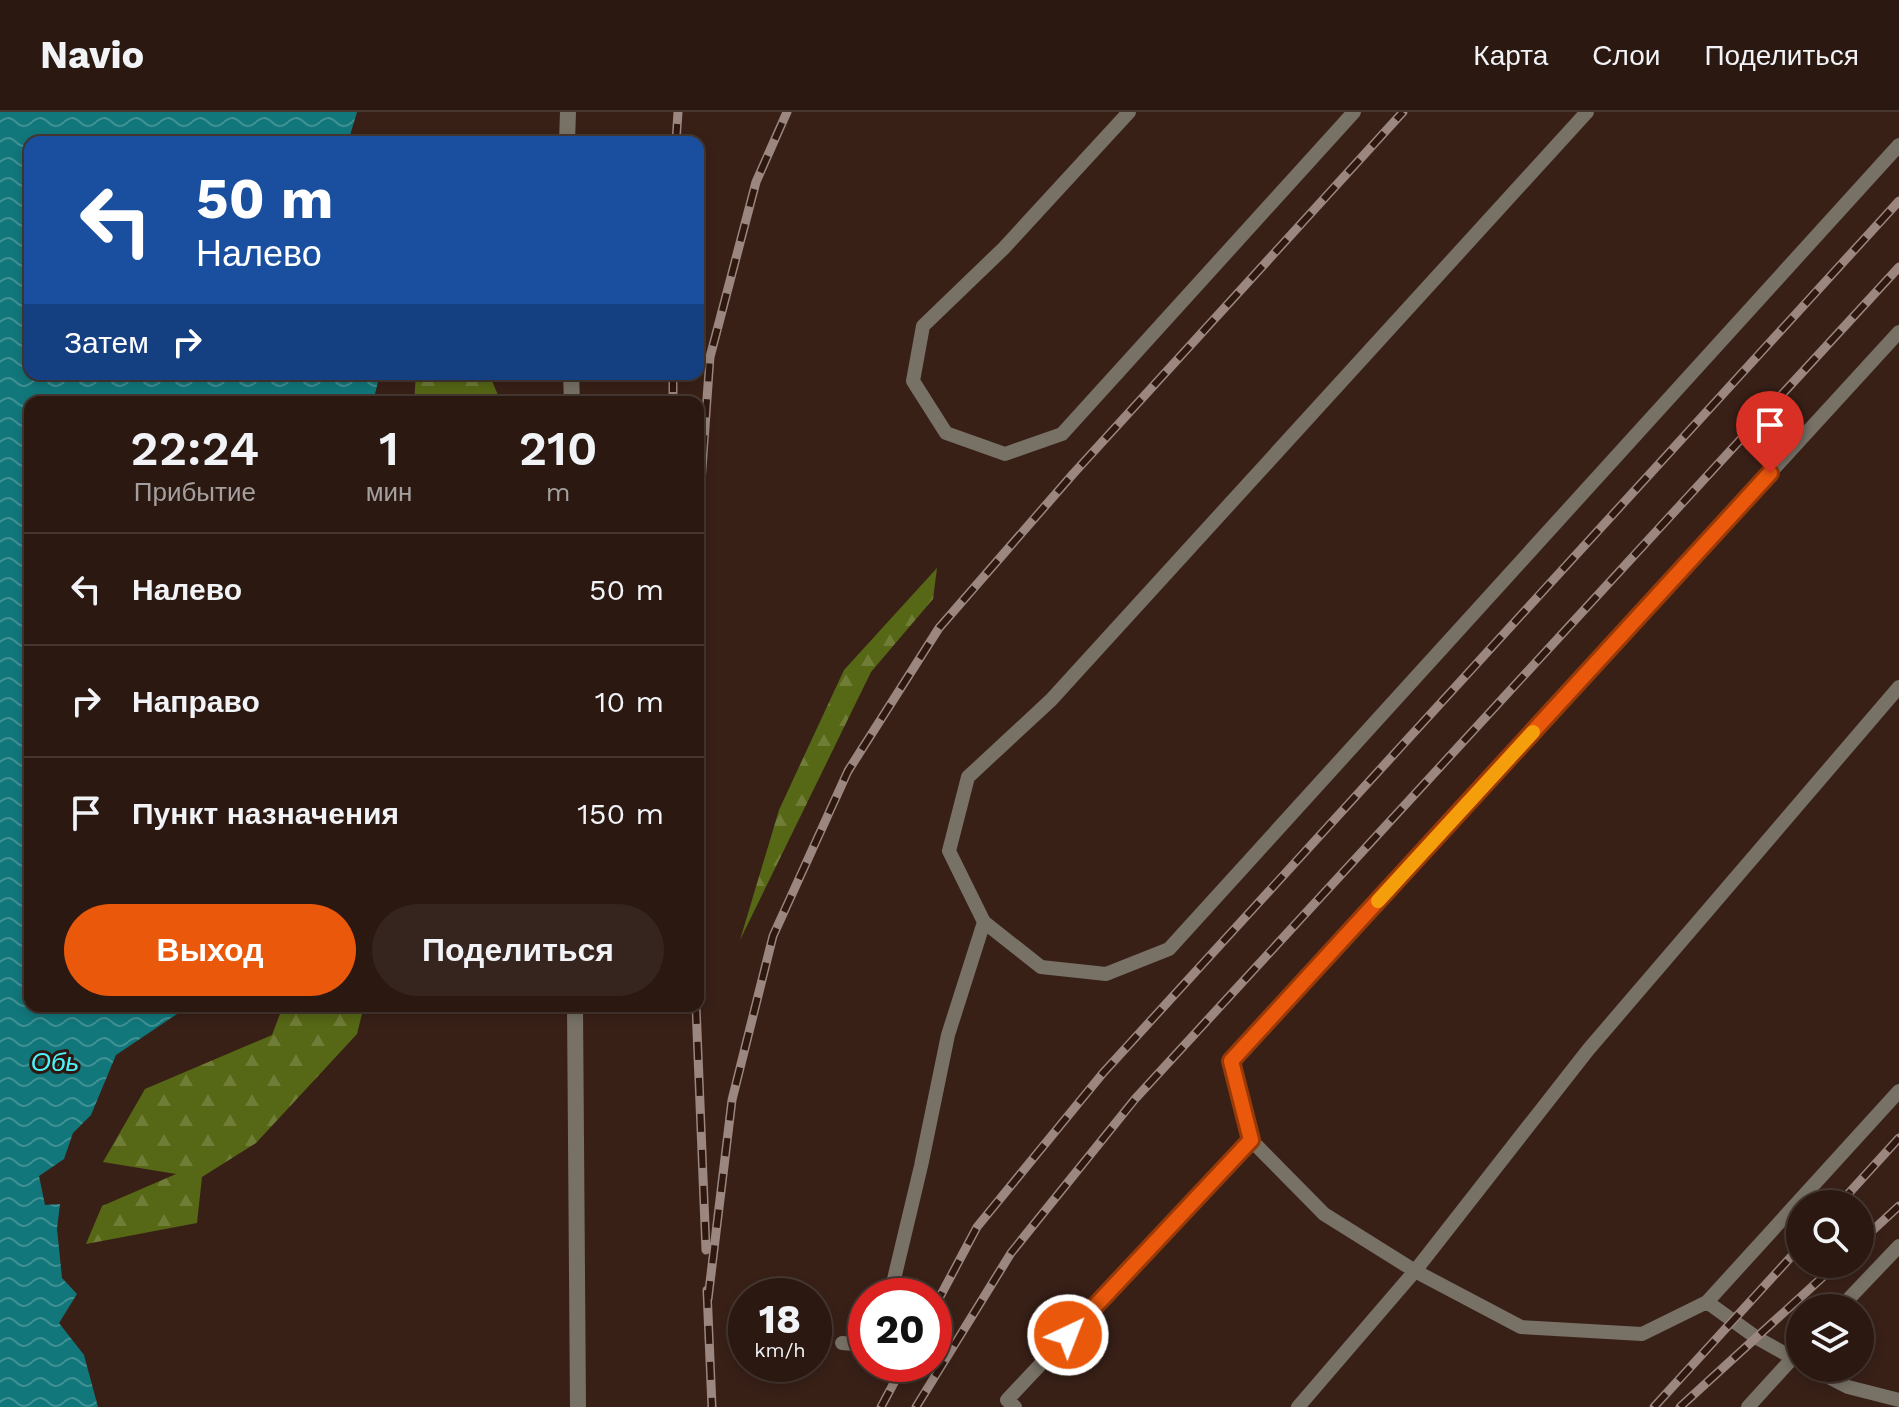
<!DOCTYPE html>
<html lang="ru">
<meta charset="utf-8">
<style>
:root{--surface:#2a1811;--page:#36251f;--text:#f1f3f6;--muted:#a5a09f;--line:#463731;--accent:#ea580c}
body{margin:0;font-family:"Work Sans",sans-serif;background:var(--page);color:var(--text);height:100vh;display:flex;flex-direction:column;font-size:30px;white-space:nowrap}
*{box-sizing:border-box;margin:0}
p{font-size:26px;color:var(--muted)}
.icon{flex:none;width:44px;height:44px;fill:none;stroke:currentColor;stroke-width:2;stroke-linecap:round;stroke-linejoin:round}
.map{position:relative;flex:1;overflow:hidden}
.sheet{position:absolute;left:24px;top:284px;width:680px;height:616px;display:flex;flex-direction:column;background:var(--surface);border-radius:16px;box-shadow:0 4px 12px #0003,0 0 0 2px var(--line)}
.sheet>*{flex:none}
.hud{position:absolute;left:24px;top:24px;width:680px;height:244px;border-radius:16px;box-shadow:0 4px 12px #0003,0 0 0 2px var(--line);background:#1a4fa0;color:#fff;overflow:hidden}
.fabs{position:absolute;left:1786px;top:1078px;display:grid;gap:16px}
.fabs a{display:grid;place-items:center;width:88px;height:88px;border-radius:50%;background:var(--surface);box-shadow:0 4px 12px #0003,0 0 0 2px var(--line);font-size:40px}
.speed{position:absolute;left:728px;top:1166px;display:flex;gap:16px;font-size:40px;font-weight:700;text-align:center}
.speed>*{display:grid;place-content:center;width:104px;height:104px;border-radius:50%;background:var(--surface);box-shadow:0 4px 12px #0003,0 0 0 2px var(--line);line-height:1}
.speed small{font-size:20px;font-weight:400}
.speed .limit{border:12px solid #d22;background:#fff;color:#111}
.pin{position:absolute;display:grid;place-items:center;width:68px;height:68px;color:#fff;margin:-82px -34px;border-radius:50% 50% 50% 0;rotate:-45deg;box-shadow:0 0 8px #0007}
.pin .icon{rotate:45deg}
.me{position:absolute;width:88px;margin:-44px;rotate:43deg;stroke-linejoin:round;filter:drop-shadow(0 0 6px #0008)}
.turn{display:flex;align-items:center;gap:28px;height:168px;padding:0 40px;font-size:36px}
.turn .icon{width:104px;height:104px;stroke-width:2.5}
.turn b{display:block;font-size:56px;line-height:68px}
.then{display:flex;align-items:center;height:76px;padding:0 40px;background:#0003;gap:16px;font-size:30px}
.eta{display:flex;justify-content:space-evenly;align-items:center;height:136px;text-align:center}
.eta b{font-size:48px;font-weight:600;line-height:56px}
.action{display:flex;gap:16px;margin-top:auto;padding:16px 40px}
.action a{flex:1;height:92px;border-radius:48px;background:var(--accent);color:#fff;font-size:32px;font-weight:600;line-height:92px;text-align:center}
.action a+a{background:var(--page);color:var(--text)}
ul{padding:0;list-style:none}
li{display:flex;align-items:center;gap:24px;height:112px;padding:0 40px;border-top:2px solid var(--line)}
li div{flex:1}
li b{display:block;font-size:30px}
li em{font-style:normal}
header{display:flex;align-items:center;gap:48px;box-sizing:border-box;height:112px;padding:0 40px;background:var(--surface);border-bottom:2px solid var(--line)}
header strong{font-size:38px}
nav{display:flex;gap:44px;margin-inline-start:auto;font-size:28px}
.map>svg:first-child{display:block}
.forest{fill:url(#forest-firs)}
.water{fill:url(#water-waves)}
.lines{fill:none;stroke-linecap:round;stroke-linejoin:round}
.service{stroke:#777166;stroke-width:14}
.minor{stroke:#777166;stroke-width:16}
.rail-casing{stroke:#9b877f;stroke-width:9}
.rail{stroke:#2e170e;stroke-width:6;stroke-dasharray:18;stroke-linecap:butt}
.route-casing{stroke:#983908;stroke-width:20}
.route{stroke:#ea580c;stroke-width:14}
.slow{stroke:#f59e0b;stroke-width:14}
.labels{text-anchor:middle;dominant-baseline:central;stroke-width:6;stroke-linejoin:round;paint-order:stroke}
.water-label{font-size:26px;font-style:italic;fill:#4af5fc;stroke:#2e170e}
</style>
<header>
<strong>Navio</strong>
<nav><a>Карта</a><a>Слои</a><a>Поделиться</a></nav>
</header>
<div class="map">
<svg width="1899" height="1295" viewBox="0 0 1899 1295">
<defs>
<pattern id="forest-firs" width="22" height="20" patternUnits="userSpaceOnUse" patternTransform="scale(2)"><rect width="22" height="20" fill="#566715"/><path d="M5 1l3.5 6h-7zM16 11l3.5 6h-7z" fill="#6f7d37"/></pattern>
<pattern id="water-waves" width="16" height="10" patternUnits="userSpaceOnUse" patternTransform="scale(2)"><rect width="16" height="10" fill="#11777b"/><path d="M0 5q4-4 8 0t8 0" fill="none" stroke="#409194"/></pattern>
</defs>
<rect width="100%" height="100%" fill="#382017"/>
<!-- forest -->
<path class="forest" d="M416,262H489L501,290H414Z
M937,456L933,487L871,560L740,828L779,698L844,558Z
M283,894H364L357,922L256,1031L202,1065L197,1111L86,1132L102,1094L176,1062L103,1050L145,977L272,923Z"/>
<!-- water -->
<path class="water" d="M0,0H357L348,30H30V262H380L373,290H30V894H189L116,943L91,1003L73,1021L64,1047L39,1064L45,1093L60,1092L57,1117L62,1166L77,1182L59,1211L84,1243L98,1295H0Z"/>
<g class="lines">
<!-- service -->
<path class="service" d="M1129,0L1004,136L923,214L913,269L946,321L1005,342L1062,322L1354,0
M1587,0L1051,588L968,665L949,739L984,810L1041,855L1106,862L1169,837L1899,33
M1899,220L1231,949L1251,1028L1324,1102L1415,1159L1521,1215L1642,1222L1707,1190L1899,979
M890,1184L921,1054L948,923L984,810
M1707,1190L1757,1226L1800,1250
M1840,1196L1899,1134
M842,1231L866,1233
M1811,1256L1848,1275L1899,1288
M1015,1295L1007,1288L1251,1028
M1298,1295L1415,1159L1588,938L1899,575
M1748,1295L1800,1238"/>
<!-- minor -->
<path class="minor" d="M567,30L568,0
M571,262L572,290
M575,894L578,1295"/>
<defs>
<path id="rail" d="M676,30L678,0
M673,262V290
M698,413L710,245L756,70L787,0
M696,894L706,1138
M1839,1092L1899,1026
M1860,1130L1899,1094
M707,1178L712,1295
M708,1187L732,988L773,824L848,659L939,516L1073,362L1403,0
M934,1196L977,1115L1103,961L1899,89
M881,1295L904,1252
M916,1295L1011,1141L1135,987L1899,155
M1654,1295L1800,1135
M1680,1295L1837,1152"/>
</defs>
<!-- rail casing -->
<use href="#rail" class="rail-casing"/>
<!-- rail -->
<use href="#rail" class="rail"/>
</g>
<g class="lines">
<defs>
<path id="route" d="M1068,1223L1251,1028L1231,949L1770,361"/>
</defs>
<!-- route casing -->
<use href="#route" class="route-casing"/>
<!-- route -->
<use href="#route" class="route"/>
<!-- slow -->
<path class="slow" d="M1378,789L1533,620"/>
</g>
<g class="labels">
<!-- water labels -->
<g class="water-label">
<text x="55" y="950">Обь</text>
</g>
</g>
</svg>
<div class="fabs">
<a><svg class="icon" aria-label="search" viewBox="0 0 24 24"><circle cx="10" cy="10" r="6"/><path d="M15 15l6 6"/></svg></a>
<a><svg class="icon" aria-label="layers" viewBox="0 0 24 24"><path d="M12 4l9 5-9 5-9-5zM3 14l9 5 9-5"/></svg></a>
</div>
<div class="speed"><div>18<small>km/h</small></div><div class="limit">20</div></div>
<div class="pin" style="left:1770px;top:361px;background:#d93025"><svg class="icon" aria-label="arrive" viewBox="0 0 24 24"><path d="M6 21V4h12l-3 4 3 4H6"/></svg></div>
<svg class="me" style="left:1068px;top:1223px" viewBox="-20 -20 40 40"><circle r="17" fill="#ea580c" stroke="#fff" stroke-width="3"/><path d="M0-11L8 9 0 5-8 9z" fill="#fff"/></svg>
<div class="hud">
<div class="turn"><svg class="icon" aria-label="left" viewBox="0 0 24 24"><path d="M17 20v-9H6M10 6l-5 5 5 5"/></svg><div><b>50 m</b>Налево</div></div>
<div class="then">Затем<svg class="icon" aria-label="right" viewBox="0 0 24 24"><path d="M7 20v-9h11M14 6l5 5-5 5"/></svg></div>
</div>
<section class="sheet">
<div class="eta">
<div><b>22:24</b><p>Прибытие</p></div>
<div><b>1</b><p>мин</p></div>
<div><b>210</b><p>m</p></div>
</div>
<ul>
<li><svg class="icon" aria-label="left" viewBox="0 0 24 24"><path d="M17 20v-9H6M10 6l-5 5 5 5"/></svg><div><b>Налево</b></div><em>50 m</em></li>
<li><svg class="icon" aria-label="right" viewBox="0 0 24 24"><path d="M7 20v-9h11M14 6l5 5-5 5"/></svg><div><b>Направо</b></div><em>10 m</em></li>
<li><svg class="icon" aria-label="arrive" viewBox="0 0 24 24"><path d="M6 21V4h12l-3 4 3 4H6"/></svg><div><b>Пункт назначения</b></div><em>150 m</em></li>
</ul>
<div class="action"><a>Выход</a><a>Поделиться</a></div>
</section>
</div>
